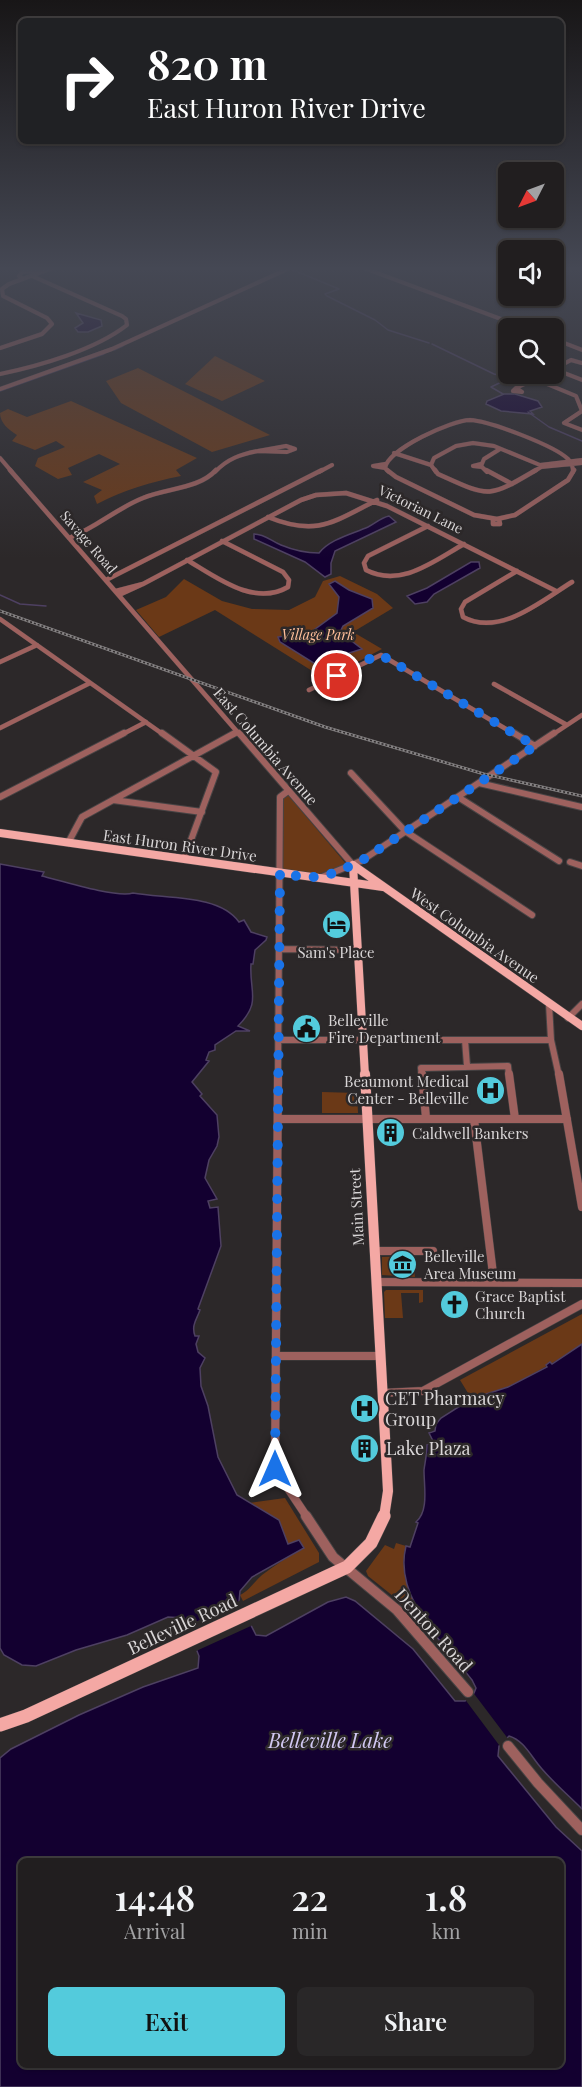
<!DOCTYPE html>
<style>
:root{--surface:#211e1f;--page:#292728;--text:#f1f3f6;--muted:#a2a2a4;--line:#3e3c3d;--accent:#53cbdc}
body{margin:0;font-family:"Playfair Display",serif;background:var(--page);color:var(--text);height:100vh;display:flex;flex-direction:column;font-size:22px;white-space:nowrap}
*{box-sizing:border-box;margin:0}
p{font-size:20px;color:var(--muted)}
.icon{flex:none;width:33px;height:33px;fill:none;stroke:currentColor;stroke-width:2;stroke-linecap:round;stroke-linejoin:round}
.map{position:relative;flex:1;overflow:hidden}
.sheet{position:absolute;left:18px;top:1858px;width:546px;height:210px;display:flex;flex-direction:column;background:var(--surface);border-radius:9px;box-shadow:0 2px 4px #0004,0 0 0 2px var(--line)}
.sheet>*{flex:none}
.hud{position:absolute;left:18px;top:18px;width:546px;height:126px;border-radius:9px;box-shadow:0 2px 4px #0004,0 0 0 2px var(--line);background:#202124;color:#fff;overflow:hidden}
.needle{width:39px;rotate:228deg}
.buttons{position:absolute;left:498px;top:162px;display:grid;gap:12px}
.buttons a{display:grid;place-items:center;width:66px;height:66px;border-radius:9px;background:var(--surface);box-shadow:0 2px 4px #0004,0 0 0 2px var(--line);font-size:30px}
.pin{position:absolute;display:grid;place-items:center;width:51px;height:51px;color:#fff;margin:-26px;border:3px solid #fff;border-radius:50%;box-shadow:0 2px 6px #0007}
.me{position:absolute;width:66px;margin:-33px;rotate:0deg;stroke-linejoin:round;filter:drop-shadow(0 0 4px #0008)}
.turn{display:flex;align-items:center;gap:21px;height:126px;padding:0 30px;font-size:27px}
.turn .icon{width:78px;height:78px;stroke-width:2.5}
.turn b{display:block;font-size:42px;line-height:51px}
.eta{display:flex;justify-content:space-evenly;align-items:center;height:102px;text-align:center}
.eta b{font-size:36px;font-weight:600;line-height:42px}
.button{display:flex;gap:12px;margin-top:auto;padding:12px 30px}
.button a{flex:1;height:69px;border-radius:9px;background:var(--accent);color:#111;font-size:24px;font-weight:600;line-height:69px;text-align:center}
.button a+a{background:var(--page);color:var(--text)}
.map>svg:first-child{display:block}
.green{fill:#6b3917}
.water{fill:#130030;stroke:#4e4062;stroke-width:1.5;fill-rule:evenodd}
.pier{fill:#2c2829}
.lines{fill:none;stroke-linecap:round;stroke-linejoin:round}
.stream{stroke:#4e4062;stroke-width:1.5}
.minor-far4-casing{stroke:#484445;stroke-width:4.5}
.minor-far3-casing{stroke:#484445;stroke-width:5}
.minor-far2-casing{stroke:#484445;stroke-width:8}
.minor-far1-casing{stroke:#484445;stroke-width:9}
.minor-casing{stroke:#484445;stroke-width:12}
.major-far2-casing{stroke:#484445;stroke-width:9}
.major-far1-casing{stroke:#484445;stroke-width:11}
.major-casing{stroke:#484445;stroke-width:14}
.minor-far4{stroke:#9e615e;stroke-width:4}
.minor-far3{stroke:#9e615e;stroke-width:4.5}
.minor-far2{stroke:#9e615e;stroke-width:6}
.minor-far1{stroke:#9e615e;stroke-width:8}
.minor{stroke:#9e615e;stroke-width:10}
.major-far2{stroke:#f4a8a4;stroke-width:8}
.major-far1{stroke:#f4a8a4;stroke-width:10}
.major{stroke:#f4a8a4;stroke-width:13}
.rail-casing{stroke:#858283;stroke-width:3}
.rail{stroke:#2c2829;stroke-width:1.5;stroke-dasharray:2;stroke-linecap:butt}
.route{stroke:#1a73e8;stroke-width:10;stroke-dasharray:0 18}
.labels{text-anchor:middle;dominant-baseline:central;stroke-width:5;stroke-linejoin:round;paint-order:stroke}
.far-street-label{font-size:14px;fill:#d9d6d7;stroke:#2c2829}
.far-park-label{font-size:14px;font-style:italic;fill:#ffbf9a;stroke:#2c2829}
.street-label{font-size:15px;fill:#d9d6d7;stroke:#2c2829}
.poi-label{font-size:15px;fill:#d9d6d7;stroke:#2c2829;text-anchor:start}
.near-poi-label{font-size:18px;fill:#d9d6d7;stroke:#2c2829;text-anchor:start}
.near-street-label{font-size:18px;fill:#d9d6d7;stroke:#2c2829}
.near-water-label{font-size:20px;font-style:italic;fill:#d1c8f2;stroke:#2c2829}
</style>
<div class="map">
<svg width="582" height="2087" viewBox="0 0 582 2087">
<rect width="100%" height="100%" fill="#2c2829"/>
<!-- green -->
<path class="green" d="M215,356L265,381L222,401L185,384Z
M138,368L270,435L212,452L121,403L106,381Z
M71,401L197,458L176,470L181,476C151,482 124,490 97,504L94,496L102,490L83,482L120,464L99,454L68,468L72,475L58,479L35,466L38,458L65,447L56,441L35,450L12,441L17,435C9,430 0,423 0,413L8,409L27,417Z
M340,576L377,594L393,608L353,632L382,649L325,679L215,610L159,637L136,610L166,597L184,579L222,601L252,609L289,610L315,597L323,581Z
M285,796H289L347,865L323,875L283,869V797Z
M322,1092L357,1093L358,1113H322Z
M413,1256L415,1277L382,1275V1257Z
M386,1290H423V1302L419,1303V1293H401L403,1318H385L384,1292Z
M582,1314V1344L575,1350L508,1388L471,1398L460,1380Z
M285,1498L319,1553V1562L243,1601L240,1595C249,1591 254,1582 262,1575C275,1565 289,1556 304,1548L288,1544L249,1503Z
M396,1543L406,1546C399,1574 410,1591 422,1617L420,1623L393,1596L368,1576L366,1571L385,1545L394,1549Z"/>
<!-- water -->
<path class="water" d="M76,313L101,320L102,326L88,332H78L75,328L83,323Z
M504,394H515L538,401L542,407L530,411L533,414L501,411L486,404L487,401Z
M389,516L396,522L335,551L331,563V574L325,577L305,562L254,539V534C265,534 271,541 281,545C293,550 305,553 319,553C330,539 352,534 368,527C376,523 380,518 389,516Z
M471,562H479L480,568L434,594L427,602L415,604L407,596L427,588Z
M335,581L349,590L372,599L373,608L343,626L340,632L362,649L340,656L333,668L320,667L280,642L278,637L311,632L337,613L339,597L329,584Z
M0,864L44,872L42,876C62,881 116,898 133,893C166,899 219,894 239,922L244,920L251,932L267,937L266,940L255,950L253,964H251C249,992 262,1002 238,1026L250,1031H236L215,1045V1050L209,1052L206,1060L209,1061L192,1082L202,1094L200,1096L217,1115L219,1137L217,1146L209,1160L205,1178L217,1199L208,1201L210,1208L218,1207L221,1246L198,1309L200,1310C197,1319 191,1325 195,1336H199L196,1344L198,1352L205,1358L200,1368L201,1386L208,1406L218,1457L237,1495L279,1520L288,1544L299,1540L304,1548L252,1577L240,1591L239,1602L256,1635L266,1636L328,1602L346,1597L355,1601L413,1649L455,1701H465L474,1693L476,1688L472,1680C443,1642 393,1598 406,1546L410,1547L418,1523L416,1522C429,1511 424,1487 424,1470C425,1462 427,1454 427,1445L433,1441L429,1433L435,1431L436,1424L441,1418L471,1399L508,1387L547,1367L546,1365L550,1362L552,1364L582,1344V1809C569,1796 554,1783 542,1769C531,1757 525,1741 509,1736L499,1746L498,1756L556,1827L582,1851V2087H0V1758L11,1749L79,1715L143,1687L198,1668L199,1656L184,1618L168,1617L127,1635L76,1650L36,1666L22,1665L4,1655L0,1648ZM21,1862H561V2066H21Z"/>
<!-- pier -->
<path class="pier" d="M241,1600L253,1625L194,1652L185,1627Z
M472,1691L509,1740L502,1749L464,1698Z"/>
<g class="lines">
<!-- stream -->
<path class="stream" d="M295,267L293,270L339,289L325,294L327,296L375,320L388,330L429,343
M432,344L494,374L510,378L491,387L503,394
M114,350L123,346
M0,391L104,354
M528,412L549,427L582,441
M0,595L20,604L46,606"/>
<defs>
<path id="minor-far4" d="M361,267L525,328
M23,279L19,276L22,272L39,271
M554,339L582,350
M0,348L42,334L52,324L47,318L3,296L2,289L9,284L55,267
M554,369L571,360L582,363
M554,369L582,380
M0,374C39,366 95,350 127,325L126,319L122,316L32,276
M535,379L576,396L582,411L564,423L582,430
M516,388L522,392L513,391Z
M516,388L546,374
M0,389L112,349L292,267
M286,446L295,449L287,452L258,451Z
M394,453L431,465
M0,458L12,472
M385,464L373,466L385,468
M481,464L473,466L482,467
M385,468L389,472
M385,468C388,449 452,420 470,420C490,421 555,446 568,459C572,463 573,467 573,472
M215,472C227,459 241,454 258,451
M319,472L332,465
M436,472L431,465L434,458L456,446L473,443L494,446L540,465L582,460
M487,472L481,466L484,459L500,449
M533,472L541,467L582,463"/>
<path id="minor-far3" d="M10,470L240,735
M387,470L396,477L474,515L497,519L515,515L568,480L574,470
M435,470L438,474C489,497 487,499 536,470
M486,470L512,484
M268,517C317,537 333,522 377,500
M493,519V524H500L499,519
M428,526L368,556L364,563L366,570C401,588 434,561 464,544
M69,538C96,528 117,508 143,498C167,488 199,489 216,470
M187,560C216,577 254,607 288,587L289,580L283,572L222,541
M517,571L465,602L461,609L463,617C500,637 541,601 572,582
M106,580L322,470
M143,584L301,500L316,495L346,493L387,506L556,591
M116,591L143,584L119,595
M0,619L164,735
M0,662L37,645
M494,684L567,725
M309,690L381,655L516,735
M0,728L90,683
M121,735L146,722
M233,735L238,732
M552,735L582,715"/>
<path id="minor-far2" d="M162,733L216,772L184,859
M239,733L353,865
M514,733L535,746
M351,773L405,831L532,915
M479,783L582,807
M0,797L124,733
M458,797L559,861
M113,800L202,812
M68,843L82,817L235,733
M570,862L582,866
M322,877L361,861L554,733
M280,949L358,950
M549,1004L551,1040L559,1076
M568,1018L582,1004
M278,1040H551
M465,1040L467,1066
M278,1076L280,797L288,791
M422,1076L421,1068L508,1066L509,1076"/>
<path id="minor-far1" d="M278,1074L275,1469L307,1517
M422,1074L426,1118
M509,1074L515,1119
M559,1074L582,1207
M279,1119H567
M474,1119L494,1282
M374,1251H433
M376,1282L582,1283
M276,1356H380
M382,1393L423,1391L582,1304"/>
<path id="minor" d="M306,1516L333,1557L397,1610L468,1692
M508,1746L538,1783L582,1830"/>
<path id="major-far2" d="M0,833L383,887
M353,865L582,1026
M353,865L365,1076"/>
<path id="major-far1" d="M365,1074L388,1491L384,1517"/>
<path id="major" d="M0,1725L26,1716L347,1567L371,1543L384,1516"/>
</defs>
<!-- minor-far4 casing -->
<use href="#minor-far4" class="minor-far4-casing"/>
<!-- minor-far3 casing -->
<use href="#minor-far3" class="minor-far3-casing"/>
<!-- minor-far2 casing -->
<use href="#minor-far2" class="minor-far2-casing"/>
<!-- minor-far1 casing -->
<use href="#minor-far1" class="minor-far1-casing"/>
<!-- minor casing -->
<use href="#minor" class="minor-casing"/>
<!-- major-far2 casing -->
<use href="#major-far2" class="major-far2-casing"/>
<!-- major-far1 casing -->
<use href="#major-far1" class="major-far1-casing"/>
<!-- major casing -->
<use href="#major" class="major-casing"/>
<!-- minor-far4 -->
<use href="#minor-far4" class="minor-far4"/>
<!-- minor-far3 -->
<use href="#minor-far3" class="minor-far3"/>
<!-- minor-far2 -->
<use href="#minor-far2" class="minor-far2"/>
<!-- minor-far1 -->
<use href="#minor-far1" class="minor-far1"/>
<!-- minor -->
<use href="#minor" class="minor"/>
<!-- major-far2 -->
<use href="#major-far2" class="major-far2"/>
<!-- major-far1 -->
<use href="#major-far1" class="major-far1"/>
<!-- major -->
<use href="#major" class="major"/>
<defs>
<path id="rail" d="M0,611L325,727L484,774L582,796"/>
</defs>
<!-- rail casing -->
<use href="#rail" class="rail-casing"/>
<!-- rail -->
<use href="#rail" class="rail"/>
</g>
<!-- sky -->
<linearGradient id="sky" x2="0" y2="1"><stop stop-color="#181617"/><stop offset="0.48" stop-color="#454854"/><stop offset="1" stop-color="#454854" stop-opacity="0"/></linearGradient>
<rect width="582" height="559" fill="url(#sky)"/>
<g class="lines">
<!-- route -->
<path class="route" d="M275,1469L280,873C318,881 327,877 361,861L535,746L381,655L373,657L337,676"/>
</g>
<!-- icons -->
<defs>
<symbol id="hotel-disc" viewBox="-11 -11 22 22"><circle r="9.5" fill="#53cbdc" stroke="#2c2829"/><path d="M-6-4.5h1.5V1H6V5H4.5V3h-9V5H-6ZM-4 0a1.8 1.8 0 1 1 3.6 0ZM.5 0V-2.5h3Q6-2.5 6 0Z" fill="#111"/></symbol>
<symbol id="civic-disc" viewBox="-11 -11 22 22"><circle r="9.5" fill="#53cbdc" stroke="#2c2829"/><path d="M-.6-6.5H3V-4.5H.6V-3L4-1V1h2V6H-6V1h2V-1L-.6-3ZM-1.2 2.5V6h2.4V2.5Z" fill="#111"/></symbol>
<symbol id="hospital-disc" viewBox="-11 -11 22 22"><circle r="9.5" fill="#53cbdc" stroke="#2c2829"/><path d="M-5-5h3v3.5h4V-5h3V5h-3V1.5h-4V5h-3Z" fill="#111"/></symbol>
<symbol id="building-disc" viewBox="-11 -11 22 22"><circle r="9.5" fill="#53cbdc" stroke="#2c2829"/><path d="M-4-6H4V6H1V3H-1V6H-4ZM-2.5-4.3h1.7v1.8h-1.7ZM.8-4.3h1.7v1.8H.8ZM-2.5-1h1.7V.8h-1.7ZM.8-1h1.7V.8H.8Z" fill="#111"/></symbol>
<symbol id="museum-disc" viewBox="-11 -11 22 22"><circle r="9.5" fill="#53cbdc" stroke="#2c2829"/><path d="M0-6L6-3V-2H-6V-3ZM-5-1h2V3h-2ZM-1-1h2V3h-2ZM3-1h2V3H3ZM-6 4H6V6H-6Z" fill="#111"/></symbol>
<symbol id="church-disc" viewBox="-11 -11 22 22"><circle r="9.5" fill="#53cbdc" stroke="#2c2829"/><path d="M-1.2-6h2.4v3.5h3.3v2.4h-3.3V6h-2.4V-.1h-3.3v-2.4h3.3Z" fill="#111"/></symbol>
</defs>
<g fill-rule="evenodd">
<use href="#hotel-disc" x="320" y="908" width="33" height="33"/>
<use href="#civic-disc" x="290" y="1012" width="33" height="33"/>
<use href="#hospital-disc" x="474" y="1074" width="33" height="33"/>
<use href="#building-disc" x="374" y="1116" width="33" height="33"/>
<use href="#museum-disc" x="386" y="1248" width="33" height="33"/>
<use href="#church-disc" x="438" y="1288" width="33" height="33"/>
<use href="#hospital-disc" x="348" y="1392" width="33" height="33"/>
<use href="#building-disc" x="348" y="1432" width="33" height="33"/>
</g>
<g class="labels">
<!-- far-street labels -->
<g class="far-street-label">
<text transform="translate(421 509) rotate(26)">Victorian Lane</text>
<text transform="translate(89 542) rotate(49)">Savage Road</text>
</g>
<!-- far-park labels -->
<g class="far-park-label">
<text x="318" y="634">Village Park</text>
</g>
<!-- street labels -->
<g class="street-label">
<text transform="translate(266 746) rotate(49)">East Columbia Avenue</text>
<text transform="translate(180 845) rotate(8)">East Huron River Drive</text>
<text transform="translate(475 935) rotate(35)">West Columbia Avenue</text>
<text transform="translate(356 1207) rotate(-93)">Main Street</text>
</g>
<!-- poi labels -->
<g class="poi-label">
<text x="336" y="952" text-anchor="middle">Sam's Place</text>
<text x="328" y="1020">Belleville<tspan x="328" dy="17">Fire Department</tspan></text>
<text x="469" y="1081" text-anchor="end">Beaumont Medical<tspan x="469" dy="17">Center - Belleville</tspan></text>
<text x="412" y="1133">Caldwell Bankers</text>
<text x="424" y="1256">Belleville<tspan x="424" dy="17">Area Museum</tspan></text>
<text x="475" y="1296">Grace Baptist<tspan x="475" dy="17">Church</tspan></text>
</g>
<!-- near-poi labels -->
<g class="near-poi-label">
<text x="385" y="1398">CET Pharmacy<tspan x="385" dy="21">Group</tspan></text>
<text x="386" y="1448">Lake Plaza</text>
</g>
<!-- near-street labels -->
<g class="near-street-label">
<text transform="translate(182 1624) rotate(-25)">Belleville Road</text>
<text transform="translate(434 1630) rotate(48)">Denton Road</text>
</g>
<!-- near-water labels -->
<g class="near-water-label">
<text x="330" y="1739">Belleville Lake</text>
</g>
</g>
</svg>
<div class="buttons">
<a><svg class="needle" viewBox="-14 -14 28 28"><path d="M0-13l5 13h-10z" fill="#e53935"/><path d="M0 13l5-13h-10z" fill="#a2a2a4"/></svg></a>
<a><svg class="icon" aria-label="sound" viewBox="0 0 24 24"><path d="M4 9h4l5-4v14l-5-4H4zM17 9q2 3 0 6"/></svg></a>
<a><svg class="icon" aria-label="search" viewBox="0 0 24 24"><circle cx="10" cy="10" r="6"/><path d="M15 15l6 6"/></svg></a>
</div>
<div class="pin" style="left:337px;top:676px;background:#d93025"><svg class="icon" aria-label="arrive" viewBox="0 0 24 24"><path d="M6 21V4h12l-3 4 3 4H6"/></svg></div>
<svg class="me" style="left:275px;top:1469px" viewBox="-20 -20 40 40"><path d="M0-17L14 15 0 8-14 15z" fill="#1a73e8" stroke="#fff" stroke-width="4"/></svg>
<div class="hud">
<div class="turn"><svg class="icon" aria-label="right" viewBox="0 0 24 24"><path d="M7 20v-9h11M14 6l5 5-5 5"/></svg><div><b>820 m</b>East Huron River Drive</div></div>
</div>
<section class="sheet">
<div class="eta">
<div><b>14:48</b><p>Arrival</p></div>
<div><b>22</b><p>min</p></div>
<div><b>1.8</b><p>km</p></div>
</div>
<div class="button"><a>Exit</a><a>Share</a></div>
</section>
</div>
